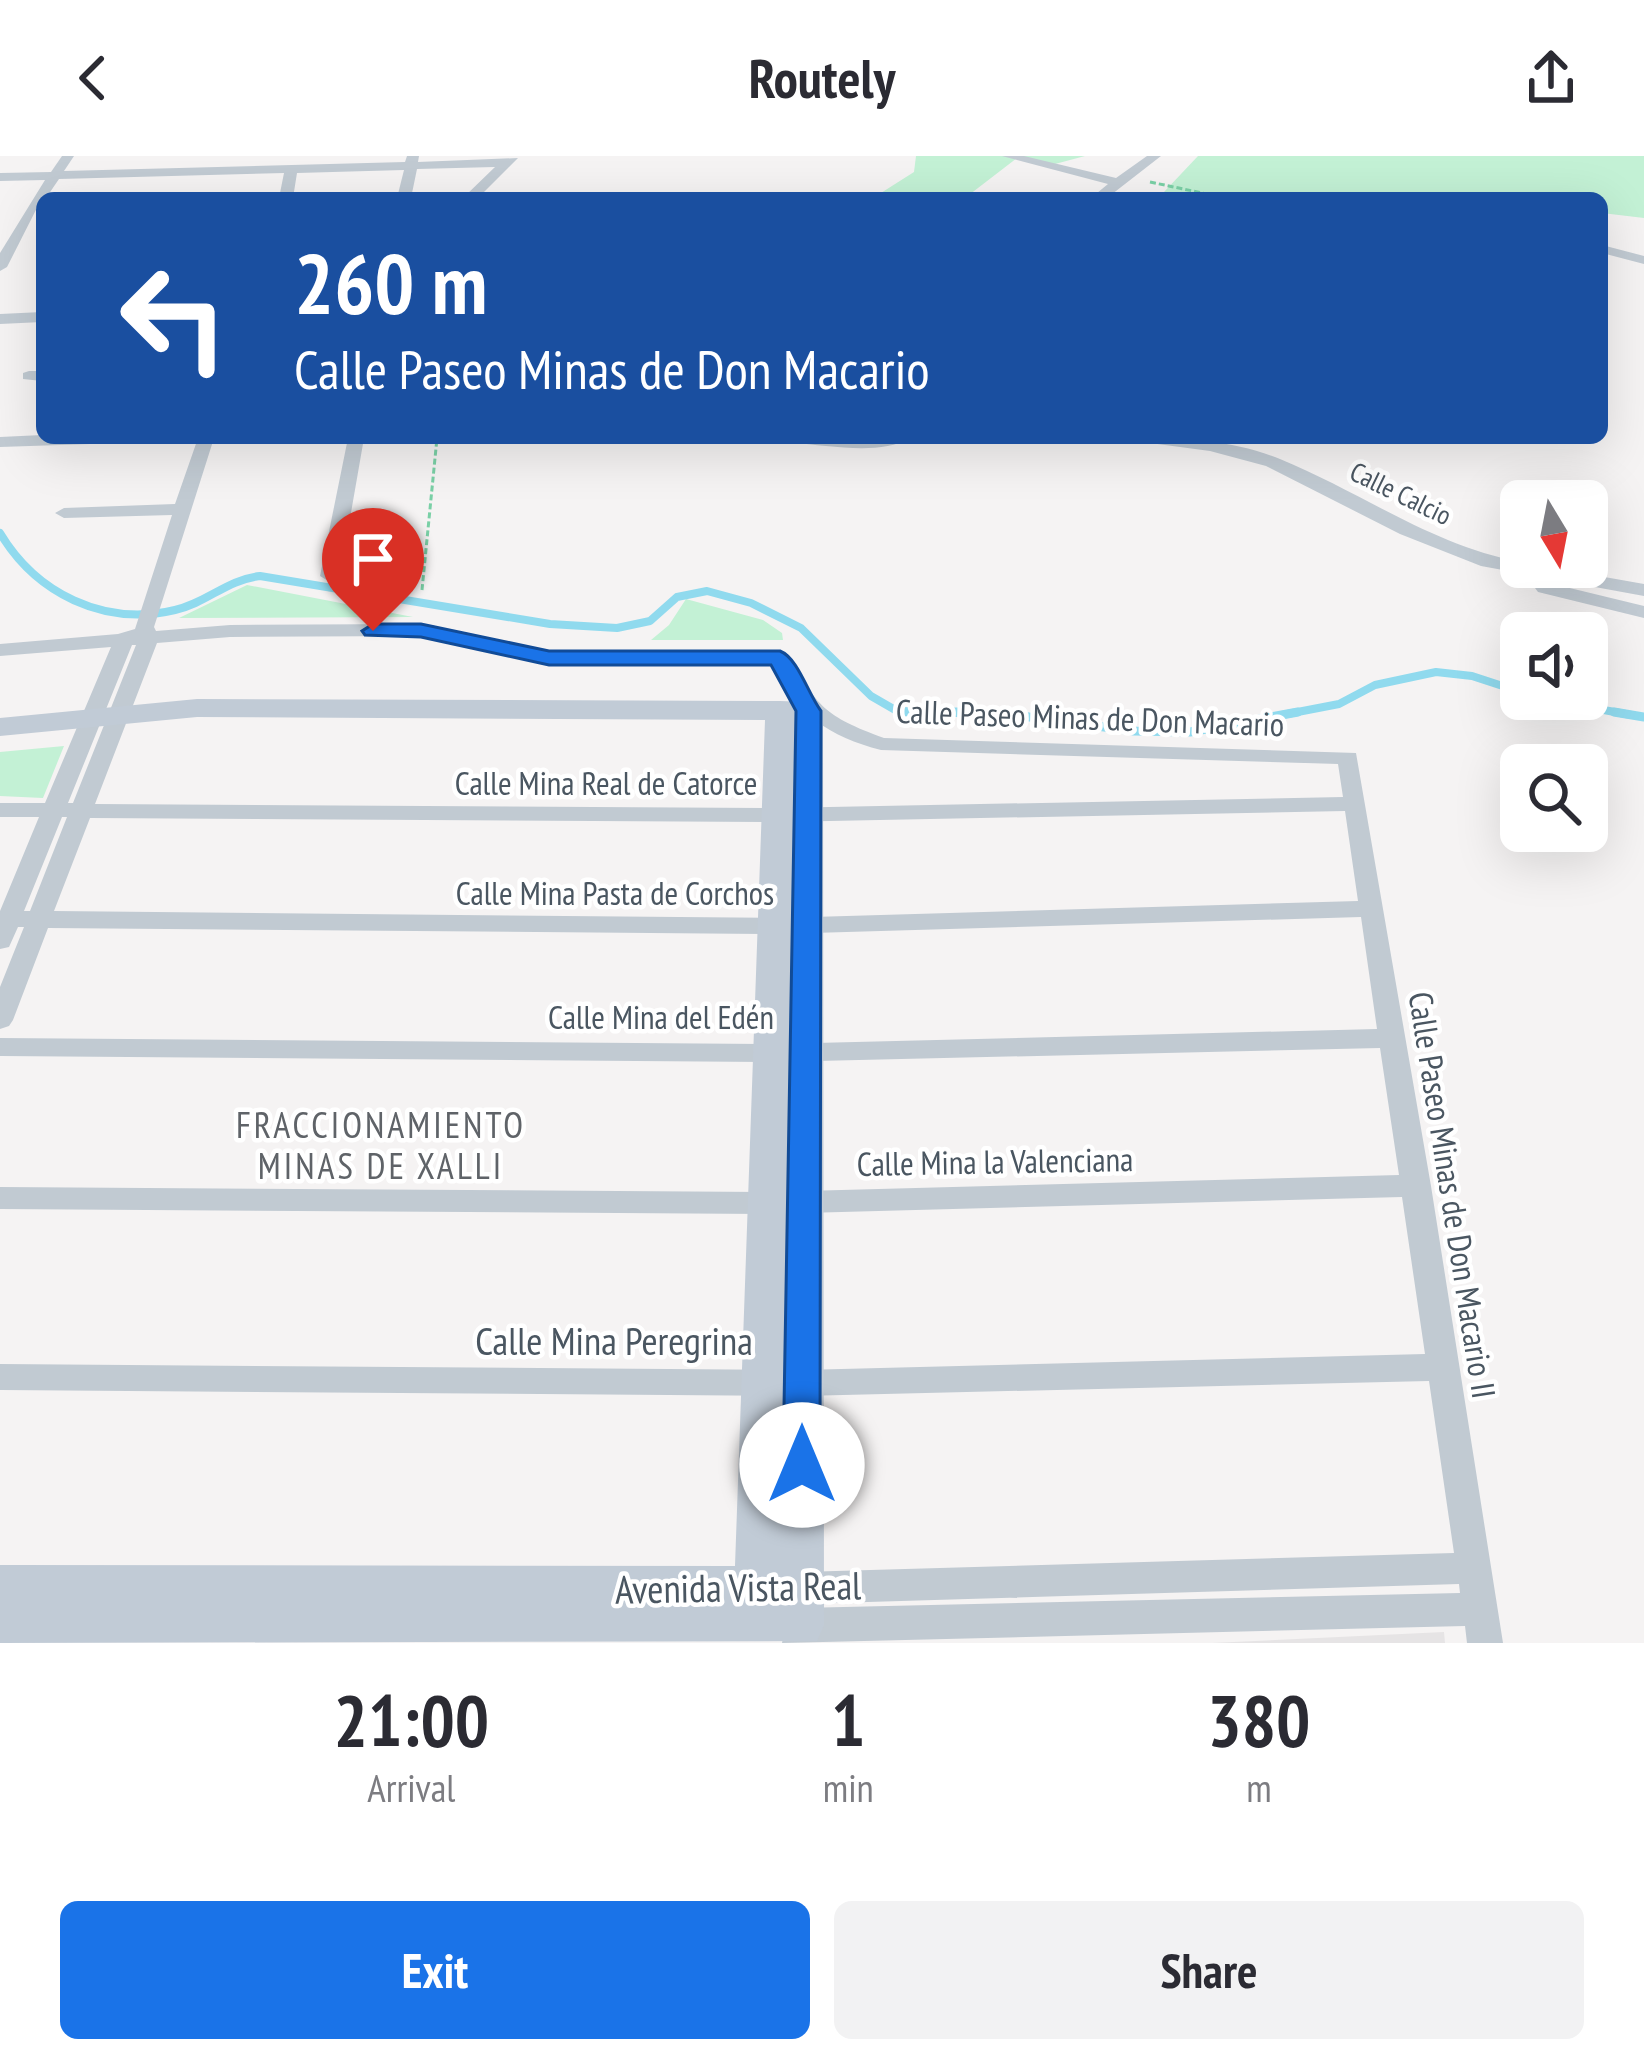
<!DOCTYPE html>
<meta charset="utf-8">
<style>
:root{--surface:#fff;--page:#f2f2f3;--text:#2b2b33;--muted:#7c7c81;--accent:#1a73e8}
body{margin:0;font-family:"PT Sans Narrow",sans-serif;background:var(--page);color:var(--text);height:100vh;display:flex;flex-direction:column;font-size:45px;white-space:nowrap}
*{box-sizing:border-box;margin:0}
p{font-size:39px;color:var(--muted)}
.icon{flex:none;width:66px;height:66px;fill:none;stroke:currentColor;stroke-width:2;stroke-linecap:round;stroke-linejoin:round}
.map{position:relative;height:1487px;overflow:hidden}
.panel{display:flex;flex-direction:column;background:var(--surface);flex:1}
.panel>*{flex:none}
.top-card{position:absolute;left:36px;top:36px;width:1572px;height:252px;border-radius:18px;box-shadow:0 12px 48px #0002;background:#1a4fa0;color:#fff;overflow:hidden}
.needle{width:78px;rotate:170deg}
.buttons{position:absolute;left:1500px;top:324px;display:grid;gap:24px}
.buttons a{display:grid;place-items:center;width:108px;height:108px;border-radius:18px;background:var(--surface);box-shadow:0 12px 48px #0002;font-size:60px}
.pin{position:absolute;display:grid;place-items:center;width:102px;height:102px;color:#fff;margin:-123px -51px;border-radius:50% 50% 50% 0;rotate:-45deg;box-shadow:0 0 12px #0007}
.pin .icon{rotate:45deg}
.me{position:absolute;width:132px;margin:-66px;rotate:0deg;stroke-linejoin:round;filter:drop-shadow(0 0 9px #0008)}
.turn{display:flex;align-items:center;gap:42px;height:252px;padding:0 60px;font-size:54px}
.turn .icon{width:156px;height:156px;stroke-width:2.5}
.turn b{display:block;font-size:84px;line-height:102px}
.eta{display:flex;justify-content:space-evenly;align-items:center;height:204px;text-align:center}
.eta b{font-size:72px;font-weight:700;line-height:84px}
.action{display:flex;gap:24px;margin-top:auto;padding:24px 60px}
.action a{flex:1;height:138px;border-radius:18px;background:var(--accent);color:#fff;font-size:48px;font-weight:700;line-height:138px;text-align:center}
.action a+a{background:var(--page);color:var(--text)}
header{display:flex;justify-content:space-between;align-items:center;height:156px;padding:0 60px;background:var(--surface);font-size:54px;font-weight:700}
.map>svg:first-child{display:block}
.education{fill:#e6e4e5}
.green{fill:#c3f1d5}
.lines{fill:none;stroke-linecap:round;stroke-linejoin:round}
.stream-far1{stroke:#90daee;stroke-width:8}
.stream{stroke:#90daee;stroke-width:9}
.path{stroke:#7ad0a6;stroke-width:3;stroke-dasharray:6 3;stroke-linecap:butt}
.street{fill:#c1cad2;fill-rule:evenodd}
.secondary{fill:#c1cbd6;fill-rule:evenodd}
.route{fill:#1a73e8;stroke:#114b97;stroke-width:3}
.labels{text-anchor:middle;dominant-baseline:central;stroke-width:9;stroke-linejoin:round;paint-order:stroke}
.far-street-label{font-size:27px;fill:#4a5661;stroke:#fff}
.street-label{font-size:33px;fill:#4a5661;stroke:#fff}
.neighbourhood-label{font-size:36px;letter-spacing:3px;fill:#5f6368;stroke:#fff}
.near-street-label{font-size:39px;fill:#4a5661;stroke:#fff}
</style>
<header><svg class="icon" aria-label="back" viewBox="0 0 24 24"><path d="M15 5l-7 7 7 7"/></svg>Routely<svg class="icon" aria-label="share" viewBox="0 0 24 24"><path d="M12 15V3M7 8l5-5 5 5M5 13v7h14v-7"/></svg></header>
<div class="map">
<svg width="1644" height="1487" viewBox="0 0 1644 1487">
<rect width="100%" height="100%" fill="#f5f3f3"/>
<!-- education -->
<path class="education" d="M1444,1476L1445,1487H1212Z"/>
<!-- green -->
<path class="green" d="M916,0H1085L1055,8L1017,2L965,42H873L914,16Z
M1198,0H1644V62L1602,57V42H1346L1347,38L1207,42L1164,36Z
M247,429L413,461L179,462Z
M686,443L763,464L782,477L783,484H651L669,469Z
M64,590L43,642L0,640V596Z"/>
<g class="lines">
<!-- stream-far1 -->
<path class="stream-far1" d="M0,377C36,437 103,471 175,454C207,447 226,424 260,420L550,468L617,472L650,465L677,441L707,435L751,447L801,472L871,540L897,555L1014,559
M1544,543L1631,559
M1282,559L1339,548L1375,529L1436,516L1472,520L1521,536"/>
<!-- stream -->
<path class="stream" d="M901,556H972
M992,556L1134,575L1190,576L1298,556
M1614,556L1644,561"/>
<!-- path -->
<path class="path" d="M1150,26L1226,42
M422,434L437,282"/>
<!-- street -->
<path class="street" d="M62,0H74L64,15L405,6L407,0H419L418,6L518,2L478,42H463L495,11L417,13L411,42H397L404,14L297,17L293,42H279L284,17L59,23L46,42H42L7,111L0,115V97L45,24L0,25V17L51,16Z
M1002,0H1024L1116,22L1147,0H1161L1107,42H1091L1108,28Z
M1602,89L1644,100V108L1602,97Z
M42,156V166L0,168V158Z
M29,215H42V225L23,223V217Z
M42,279V282H128L120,287L0,291V281Z
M198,282H214L154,471L156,475L230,469L420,468L549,496H780L787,498C818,551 824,560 884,582L1356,597L1431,1030L1503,1487H1467L1465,1470L782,1487L788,1457L800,1452L1460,1437L1459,1428L801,1448L789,1443L784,1432L789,1421L801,1416L1454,1397L1429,1225L802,1240L0,1234V1208L802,1214L1425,1198L1402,1041L767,1058L0,1053V1031L767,1036L1399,1019L1380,892L774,906L0,900V882L774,888L1377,873L1361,761L778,778L48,772L13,864L9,870L0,873V831L24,771H18L9,791L0,793V755L39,661H0V647H45L111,491L0,500V488L118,478L135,473L172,359L64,362L55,357L64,352L175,348ZM420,480L549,508H772C794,557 830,581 881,594L1338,608L1343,641L779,652L95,648L157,487L230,481ZM132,489H136L73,647H68ZM1345,655L1358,745L778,762L54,755L90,662L779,666ZM62,661H67L30,755H24Z
M348,282H364L340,420L330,426L320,420Z
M786,282H909C881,300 827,289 794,287Z
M1142,282C1188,282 1236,285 1280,303C1361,336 1433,390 1521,406V411H1548L1644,428V440L1481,410L1400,378L1266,310L1210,295L1150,287Z
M1545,426L1644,450V462L1538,436L1535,432Z"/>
<!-- secondary -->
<path class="secondary" d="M197,543L780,545L808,546L823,555L824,1469L817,1485L0,1487V1409L735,1410L765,564L197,561L0,580V562Z"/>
</g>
<!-- route -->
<path class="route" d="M373,468H421L549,495H780C798,502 808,538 821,555L820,1309L815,1321L802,1326L789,1321L783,1309L796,555L771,509H549L421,481L365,479L362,475Z"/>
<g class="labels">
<!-- far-street labels -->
<g class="far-street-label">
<text transform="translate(1401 337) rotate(26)">Calle Calcio</text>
</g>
<!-- street labels -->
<g class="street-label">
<text transform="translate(1090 561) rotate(2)">Calle Paseo Minas de Don Macario</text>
<text x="606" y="626">Calle Mina Real de Catorce</text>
<text x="615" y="736">Calle Mina Pasta de Corchos</text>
<text x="661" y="860">Calle Mina del Edén</text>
<text transform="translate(995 1005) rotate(-1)">Calle Mina la Valenciana</text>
<text transform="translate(1453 1039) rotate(81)">Calle Paseo Minas de Don Macario II</text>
</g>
<!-- neighbourhood labels -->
<g class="neighbourhood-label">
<text x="381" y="968">FRACCIONAMIENTO<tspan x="381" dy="41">MINAS DE XALLI</tspan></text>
</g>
<!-- near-street labels -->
<g class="near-street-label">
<text x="614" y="1184">Calle Mina Peregrina</text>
<text transform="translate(738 1431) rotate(-1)">Avenida Vista Real</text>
</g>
</g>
</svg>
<div class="buttons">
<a><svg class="needle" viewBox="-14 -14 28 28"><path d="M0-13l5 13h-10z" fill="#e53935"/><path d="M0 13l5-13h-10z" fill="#7c7c81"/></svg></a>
<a><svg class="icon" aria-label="sound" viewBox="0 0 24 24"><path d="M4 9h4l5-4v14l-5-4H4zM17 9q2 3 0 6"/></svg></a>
<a><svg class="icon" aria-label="search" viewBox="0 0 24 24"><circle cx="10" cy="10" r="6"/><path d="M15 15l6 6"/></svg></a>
</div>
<div class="pin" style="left:373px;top:475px;background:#d93025"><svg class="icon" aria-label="arrive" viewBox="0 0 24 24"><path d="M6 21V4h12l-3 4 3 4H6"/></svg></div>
<svg class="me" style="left:802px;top:1309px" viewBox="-20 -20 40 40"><circle r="19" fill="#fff"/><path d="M0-13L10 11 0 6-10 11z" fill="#1a73e8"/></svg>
<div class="top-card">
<div class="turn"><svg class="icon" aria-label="left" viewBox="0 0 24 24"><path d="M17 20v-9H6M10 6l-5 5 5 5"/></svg><div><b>260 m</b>Calle Paseo Minas de Don Macario</div></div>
</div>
</div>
<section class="panel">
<div class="eta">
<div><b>21:00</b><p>Arrival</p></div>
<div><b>1</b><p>min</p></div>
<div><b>380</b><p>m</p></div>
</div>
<div class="action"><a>Exit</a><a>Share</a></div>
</section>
